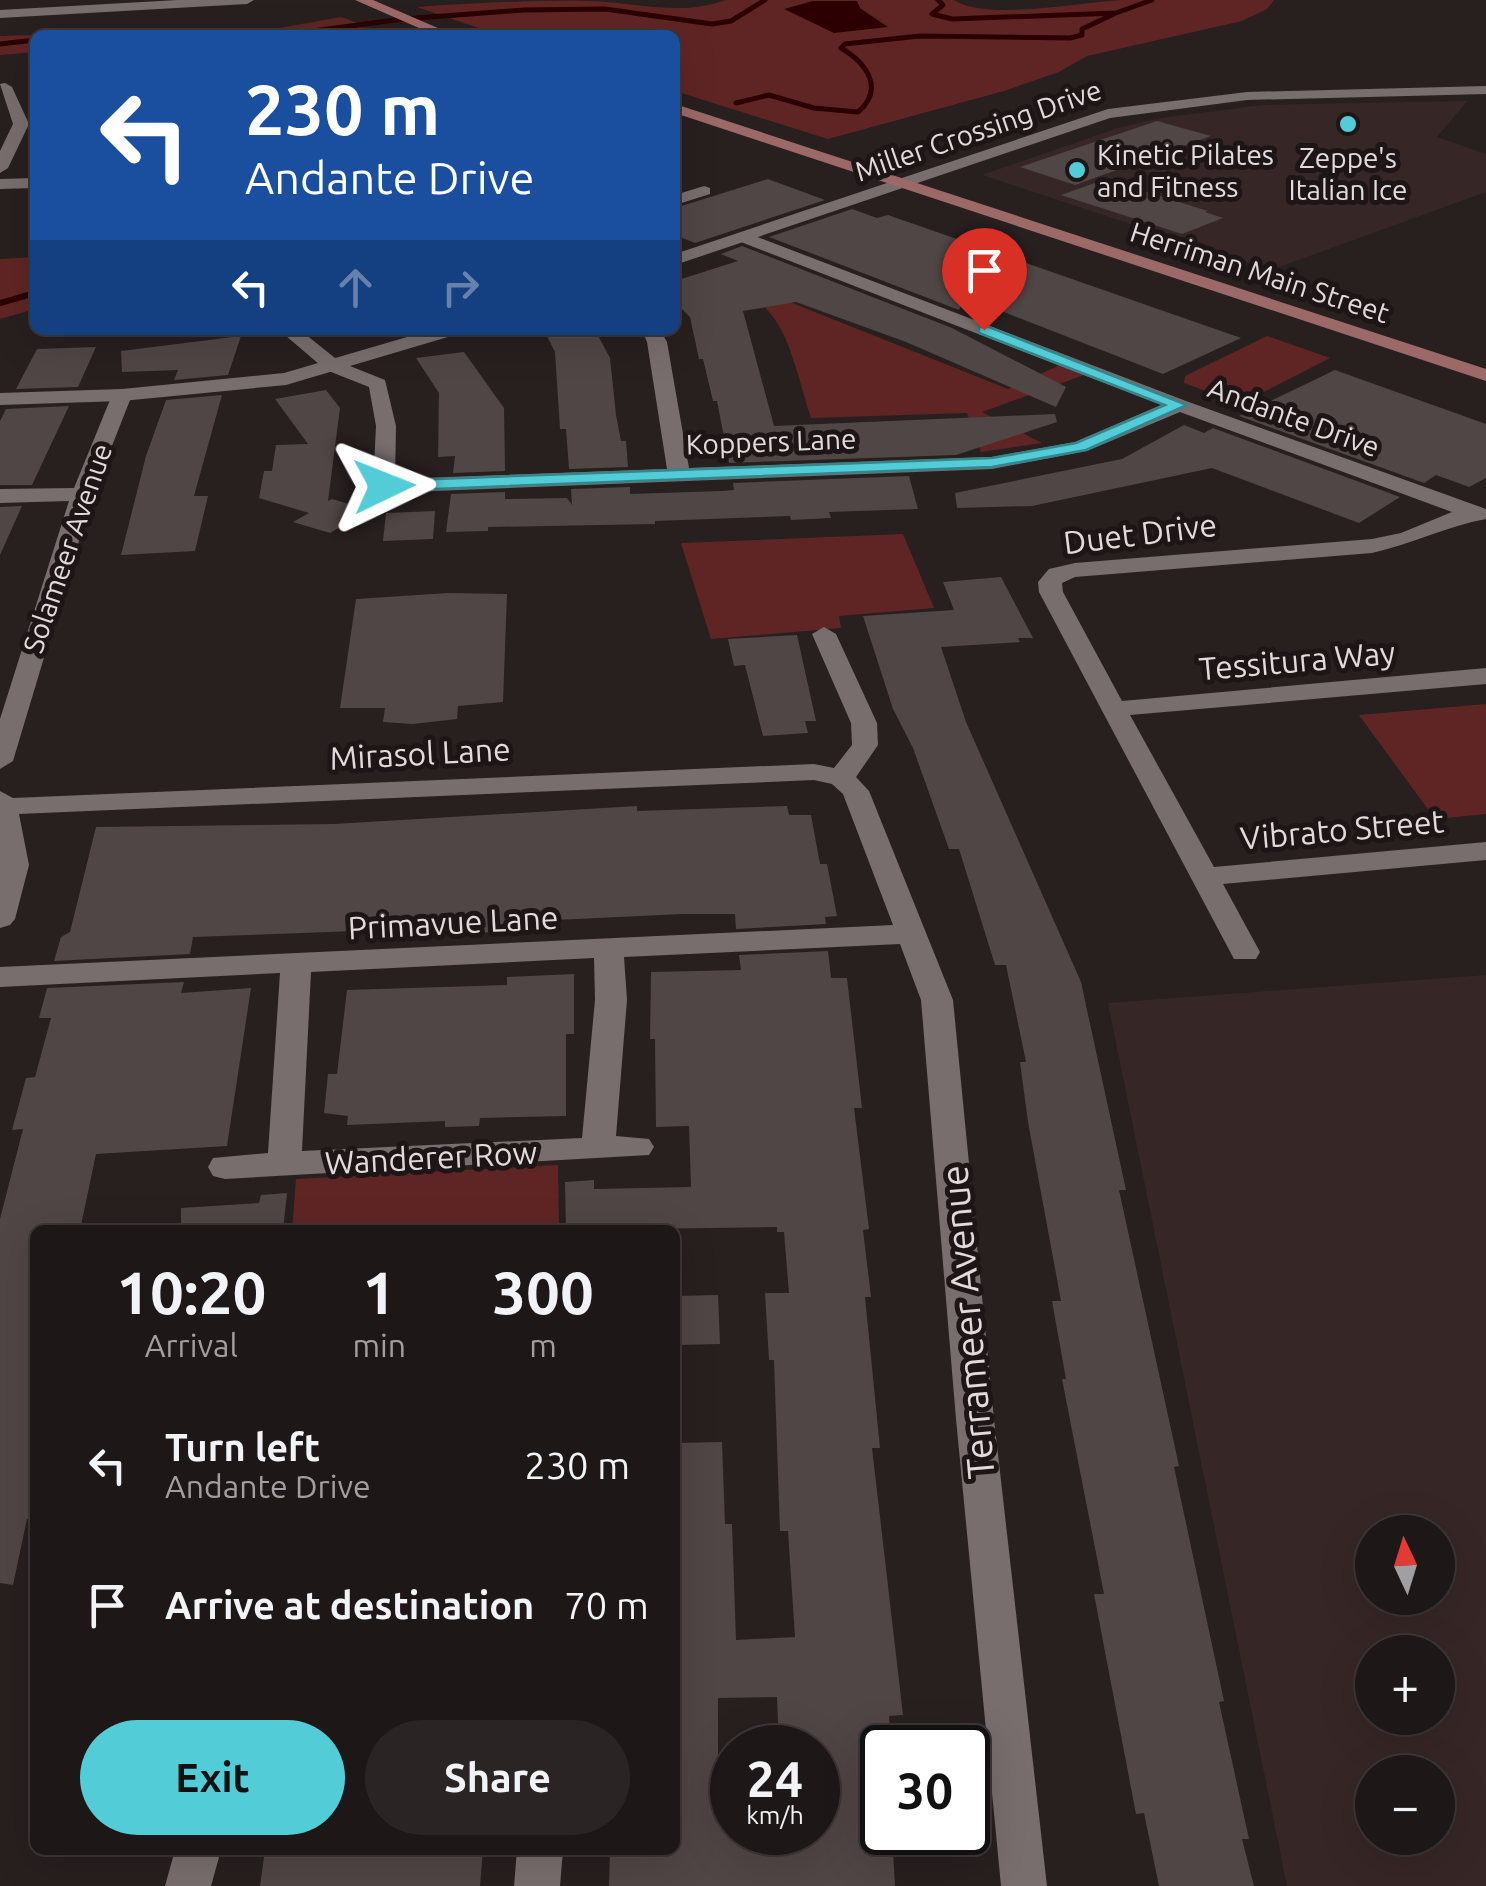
<!DOCTYPE html>
<meta charset="utf-8">
<style>
:root{--surface:#1e1717;--page:#2b2424;--text:#f1f3f6;--muted:#a19fa1;--line:#3c3636;--accent:#52ccd6}
body{margin:0;font-family:Ubuntu,sans-serif;background:var(--page);color:var(--text);height:100vh;display:flex;flex-direction:column;font-size:38px;white-space:nowrap}
*{box-sizing:border-box;margin:0}
p{font-size:32px;color:var(--muted)}
.icon{flex:none;width:55px;height:55px;fill:none;stroke:currentColor;stroke-width:2;stroke-linecap:round;stroke-linejoin:round}
.map{position:relative;flex:1;overflow:hidden}
.sheet{position:absolute;left:30px;top:1225px;width:650px;height:630px;display:flex;flex-direction:column;background:var(--surface);border-radius:15px;box-shadow:0 10px 40px #0002,0 0 0 2px var(--line)}
.sheet>*{flex:none}
.top-card{position:absolute;left:30px;top:30px;width:650px;height:305px;border-radius:15px;box-shadow:0 10px 40px #0002,0 0 0 2px var(--line);background:#1a4fa0;color:#fff;overflow:hidden}
.needle{width:65px;rotate:356deg}
.controls{position:absolute;left:1355px;top:1515px;display:grid;gap:20px}
.controls a{display:grid;place-items:center;width:100px;height:100px;border-radius:50%;background:var(--surface);box-shadow:0 10px 40px #0002,0 0 0 2px var(--line);font-size:50px}
.speed{position:absolute;left:710px;top:1725px;display:flex;gap:20px;font-size:50px;font-weight:700;text-align:center}
.speed>*{display:grid;place-content:center;width:130px;height:130px;border-radius:50%;background:var(--surface);box-shadow:0 10px 40px #0002,0 0 0 2px var(--line);line-height:1}
.speed small{font-size:25px;font-weight:400}
.speed .limit{border:5px solid #111;border-radius:15px;background:#fff;color:#111}
.pin{position:absolute;display:grid;place-items:center;width:85px;height:85px;color:#fff;margin:-102px -42px;border-radius:50% 50% 50% 0;rotate:-45deg;box-shadow:0 0 10px #0007}
.pin .icon{rotate:45deg}
.me{position:absolute;width:110px;margin:-55px;rotate:88deg;stroke-linejoin:round;filter:drop-shadow(0 0 8px #0008)}
.turn{display:flex;align-items:center;gap:35px;height:210px;padding:0 50px;font-size:45px}
.turn .icon{width:130px;height:130px;stroke-width:2.5}
.turn b{display:block;font-size:70px;line-height:85px}
.lanes{display:flex;align-items:center;height:95px;padding:0 50px;background:#0003;justify-content:center;gap:50px;direction:ltr}
.lanes .off{opacity:.35}
.eta{display:flex;justify-content:space-evenly;align-items:center;height:170px;text-align:center}
.eta b{font-size:60px;font-weight:600;line-height:70px}
.action{display:flex;gap:20px;margin-top:auto;padding:20px 50px}
.action a{flex:1;height:115px;border-radius:60px;background:var(--accent);color:#111;font-size:40px;font-weight:600;line-height:115px;text-align:center}
.action a+a{background:var(--page);color:var(--text)}
ul{padding:0;list-style:none}
li{display:flex;align-items:center;gap:30px;height:140px;padding:0 50px}
li div{flex:1}
li b{display:block;font-size:38px}
li em{font-style:normal}
.map>svg:first-child{display:block}
.built{fill:#362726;fill-rule:evenodd}
.green{fill:#5f2524}
.water{fill:#2c0002}
.lines{fill:none;stroke-linecap:round;stroke-linejoin:round}
.stream-far1{stroke:#2c0002;stroke-width:5}
.stream{stroke:#2c0002;stroke-width:6}
.building{fill:#504645;fill-rule:evenodd}
.minor{fill:#796e6e;fill-rule:evenodd}
.tertiary{fill:#796e6e;fill-rule:evenodd}
.secondary{fill:#9c6969;fill-rule:evenodd}
.route{fill:#52ccd6;stroke:#35858b;stroke-width:2.5}
.poi-dot{fill:#52ccd6;stroke:#1e1616;stroke-width:4}
.labels{text-anchor:middle;dominant-baseline:central;stroke-width:10;stroke-linejoin:round;paint-order:stroke}
.far-street-label{font-size:28px;fill:#e1dbdb;stroke:#1e1616}
.far-poi-label{font-size:28px;fill:#e1dbdb;stroke:#1e1616;text-anchor:start}
.street-label{font-size:32px;fill:#e1dbdb;stroke:#1e1616}
.near-street-label{font-size:38px;fill:#e1dbdb;stroke:#1e1616}
</style>
<div class="map">
<svg width="1486" height="1886" viewBox="0 0 1486 1886">
<rect width="100%" height="100%" fill="#281f1f"/>
<!-- built -->
<path class="built" d="M1467,101L1437,137L1486,154V192L1271,270L982,175L1118,128L1161,118L1262,105Z
M1486,975V1886H1287L1108,1003ZM1438,1532V1598H1372V1532ZM1438,1652V1718H1372V1652ZM1438,1772V1838H1372V1772Z"/>
<!-- green -->
<path class="green" d="M726,0H954C987,22 1085,1 1125,0C1174,0 1224,0 1274,0L1267,9L1242,21L1087,56L1059,72L1004,91L828,139L675,91V35H499L417,7C474,3 531,0 588,1C634,2 681,17 726,0Z
M341,17L367,26L337,35H35V52L0,55V36L279,28Z
M35,257V309L0,319V259Z
M702,267L1008,389L1060,365L1084,375L982,412L1042,443L981,452L967,413L811,418C785,335 788,306 702,267Z
M1267,336L1330,358L1240,404L1184,383L1185,376Z
M903,534L934,608L839,616L841,628L711,639L681,543Z
M1486,704V814L1435,819L1359,715Z
M558,1165L559,1230H292L296,1179Z"/>
<!-- water -->
<path class="water" d="M813,1H857L860,8L888,27L834,33L784,9Z"/>
<g class="lines">
<!-- stream-far1 -->
<path class="stream-far1" d="M938,0L943,5L932,14L952,19L1116,13L1152,0
M283,35L403,19L524,10L605,9L712,24L731,21L765,0
M0,44L35,40
M736,103L769,95L814,108L858,112C886,88 865,62 841,48L845,44L920,36L1070,38L1082,35V29L1116,13"/>
<!-- stream -->
<path class="stream" d="M0,303L35,293"/>
</g>
<!-- building -->
<path class="building" d="M1157,121L1211,136L1075,185L1020,167Z
M768,179L825,200L695,243L675,235V208Z
M1106,179L1208,211L1205,212L1223,218L1182,234L1061,195Z
M852,209L877,218L888,215L1241,338L1163,374L965,297L959,310L769,237Z
M742,246L952,328L1066,387L1056,407L906,342L796,302L743,311L774,426L1055,414L1057,422L956,455L729,463L717,401H713L703,359H699L690,317L675,302V281L738,261L721,254Z
M544,330H595L610,358L616,415L621,441H626L628,467L569,469L566,429H560L555,352Z
M241,336L228,375L174,380L178,370L122,372L121,351Z
M96,347L78,387L16,389L37,349Z
M464,352L504,408L505,471L453,473L455,456L438,457L439,393L416,358Z
M1335,370L1486,424V478L1469,487L1436,475L1424,483L1239,416Z
M326,390L340,408L328,501L332,499L369,510L330,533L293,522L309,513L259,498L264,471H272L276,445L308,444L275,399Z
M222,395L194,496H208L195,551L121,555L146,456L166,400Z
M69,406L32,485H0V421L6,409Z
M1184,425L1204,433L1213,428L1400,497L1359,523L1212,468L1032,506L957,508L955,493L1122,459Z
M909,476L918,509L829,512L831,518L791,520L790,516L655,521V524L488,527V531L446,532L451,494L505,492V499L567,498L572,505L571,489L630,487V494L722,491L734,490L733,483Z
M22,506L0,555V507Z
M435,511L433,539L383,541L386,513Z
M1001,577L1033,638H1018L1020,642L941,647L966,722L1081,982L1126,1190H1119L1179,1466L1174,1467L1224,1701L1219,1702L1249,1839H1242L1254,1886H1159L1144,1813L1136,1814L1094,1594H1104L1062,1379H1066L1052,1301H1061L1028,1122L1020,1062H1026L1006,965H995L959,849H949L913,748L893,709L863,616L954,610L943,582Z
M448,593L507,594L503,702L458,706L457,719L413,724L383,722L385,708H340L356,599Z
M797,635L816,721H805L808,733L763,736L745,665L734,666L728,639Z
M637,806V811L787,806L789,815H811L820,864H827L837,916L825,917L826,924L736,929L735,914H682L534,921V930L436,935L437,928L193,937L190,954L54,961L61,937L70,932L96,827L334,824Z
M828,951L831,978H847L862,1108H854L869,1229L863,1230L871,1297H865L880,1448H872L903,1715L889,1716L891,1748H882V1852H893L895,1886H609L610,1850H675V1443L722,1442L725,1524H732L736,1640L795,1637L788,1531H780L774,1360H769L765,1293H789L784,1232H777V1227L566,1230L565,1182L594,1180V1189L691,1187L689,1126L656,1127L655,1039H650L651,972L741,970L739,955ZM777,1697L779,1748H818V1842L731,1840L730,1823H718V1698Z
M574,974V1034H566V1116L480,1118L479,1126L445,1127V1121L347,1125L348,1116L324,1113L328,1074H337L347,990L507,985V977Z
M184,982L181,993L251,988L227,1146L96,1154L80,1230H35V1518L27,1519L13,1585L0,1583V1219L23,1129L12,1130L26,1078L35,1077L51,1018H39L47,988Z
M287,1193L283,1230H181V1208L259,1203L261,1195Z
M718,1295L720,1344L675,1345V1296Z
M265,1850H483L480,1886H260Z"/>
<g class="lines">
<!-- minor -->
<path class="minor" d="M178,0H254L247,4L0,18V10Z
M5,83L12,87L29,124L8,168L0,173V151L13,124L0,84Z
M35,178V188L0,189V179Z
M704,186L710,188V194L675,205V195Z
M747,233L1186,401L1486,509V519C1448,526 1411,544 1372,553L1075,577L1062,583L1063,592L1122,701L1486,668V684L1130,715L1214,867L1486,842V860L1223,884L1260,952L1256,959H1234L1039,592L1038,582L1049,569L1075,563L1372,539L1401,533L1452,512L1180,412L1087,451L992,469L384,493L373,486L376,426L369,387L326,370L279,330H300L340,362L385,380L396,426L395,479L667,469L647,342L642,330H660L667,342L689,468L992,457L1075,442L1161,405L741,242V234Z
M122,389L132,395L93,494L13,761L0,769V719L69,501L0,503V489L74,488L112,395Z
M824,627L836,634L877,723L878,745L856,777L869,791L953,1000L994,1419L1047,1886H1001L956,1419L921,1000L900,944L624,957L627,1000L616,1136L649,1139L654,1147L649,1155L225,1179L213,1176L208,1167L213,1158L268,1153L280,973L0,987V967L893,925L843,794L832,784L814,780L19,814L29,865L15,919L10,925L0,928V791L13,798L814,764L834,768L852,745L851,723L812,634ZM594,958L595,1000L582,1138L302,1151L311,972Z
M175,1850H221L211,1886H165Z
M517,1850H563L560,1886H514Z"/>
<!-- tertiary -->
<path class="tertiary" d="M1486,86V94L1247,100L1110,118L675,265V254L1108,109L1247,92Z
M431,330H460L458,334L286,385L122,401L0,405V393L122,389L284,373Z"/>
<!-- secondary -->
<path class="secondary" d="M355,0H373L454,35H435Z
M675,104L1486,369V381L675,113Z"/>
</g>
<!-- route -->
<path class="route" d="M979,327H989L1187,405L1086,450L992,467L384,491L376,486L384,481L992,458L1076,443L1165,405L979,333Z"/>
<!-- markers -->
<g class="poi-dot">
<circle cx="1348" cy="124" r="10"/>
<circle cx="1077" cy="170" r="10"/>
</g>
<g class="labels">
<!-- far-street labels -->
<g class="far-street-label">
<text transform="translate(978 130) rotate(-19)">Miller Crossing Drive</text>
<text transform="translate(1260 272) rotate(18)">Herriman Main Street</text>
<text transform="translate(1294 417) rotate(20)">Andante Drive</text>
<text transform="translate(771 441) rotate(-2)">Koppers Lane</text>
<text transform="translate(67 548) rotate(-71)">Solameer Avenue</text>
</g>
<!-- far-poi labels -->
<g class="far-poi-label">
<text x="1097" y="154">Kinetic Pilates<tspan x="1097" dy="32">and Fitness</tspan></text>
<text x="1348" y="157" text-anchor="middle">Zeppe's<tspan x="1348" dy="32">Italian Ice</tspan></text>
</g>
<!-- street labels -->
<g class="street-label">
<text transform="translate(1140 533) rotate(-7)">Duet Drive</text>
<text transform="translate(1297 660) rotate(-5)">Tessitura Way</text>
<text transform="translate(420 753) rotate(-3)">Mirasol Lane</text>
<text transform="translate(1342 829) rotate(-5)">Vibrato Street</text>
<text transform="translate(453 922) rotate(-3)">Primavue Lane</text>
<text transform="translate(431 1157) rotate(-3)">Wanderer Row</text>
</g>
<!-- near-street labels -->
<g class="near-street-label">
<text transform="translate(967 1322) rotate(-95)">Terrameer Avenue</text>
</g>
</g>
</svg>
<div class="controls">
<a><svg class="needle" viewBox="-14 -14 28 28"><path d="M0-13l5 13h-10z" fill="#e53935"/><path d="M0 13l5-13h-10z" fill="#a19fa1"/></svg></a>
<a>+</a>
<a>−</a>
</div>
<div class="speed"><div>24<small>km/h</small></div><div class="limit">30</div></div>
<div class="pin" style="left:984px;top:330px;background:#d93025"><svg class="icon" aria-label="arrive" viewBox="0 0 24 24"><path d="M6 21V4h12l-3 4 3 4H6"/></svg></div>
<svg class="me" style="left:384px;top:486px" viewBox="-20 -20 40 40"><path d="M0-17L14 15 0 8-14 15z" fill="#52ccd6" stroke="#fff" stroke-width="4"/></svg>
<div class="top-card">
<div class="turn"><svg class="icon" aria-label="left" viewBox="0 0 24 24"><path d="M17 20v-9H6M10 6l-5 5 5 5"/></svg><div><b>230 m</b>Andante Drive</div></div>
<div class="lanes"><svg class="icon" aria-label="left" viewBox="0 0 24 24"><path d="M17 20v-9H6M10 6l-5 5 5 5"/></svg><svg class="icon off" aria-label="ahead" viewBox="0 0 24 24"><path d="M12 20V5M6 11l6-6 6 6"/></svg><svg class="icon off" aria-label="right" viewBox="0 0 24 24"><path d="M7 20v-9h11M14 6l5 5-5 5"/></svg></div>
</div>
<section class="sheet">
<div class="eta">
<div><b>10:20</b><p>Arrival</p></div>
<div><b>1</b><p>min</p></div>
<div><b>300</b><p>m</p></div>
</div>
<ul>
<li><svg class="icon" aria-label="left" viewBox="0 0 24 24"><path d="M17 20v-9H6M10 6l-5 5 5 5"/></svg><div><b>Turn left</b><p>Andante Drive</p></div><em>230 m</em></li>
<li><svg class="icon" aria-label="arrive" viewBox="0 0 24 24"><path d="M6 21V4h12l-3 4 3 4H6"/></svg><div><b>Arrive at destination</b></div><em>70 m</em></li>
</ul>
<div class="action"><a>Exit</a><a>Share</a></div>
</section>
</div>
